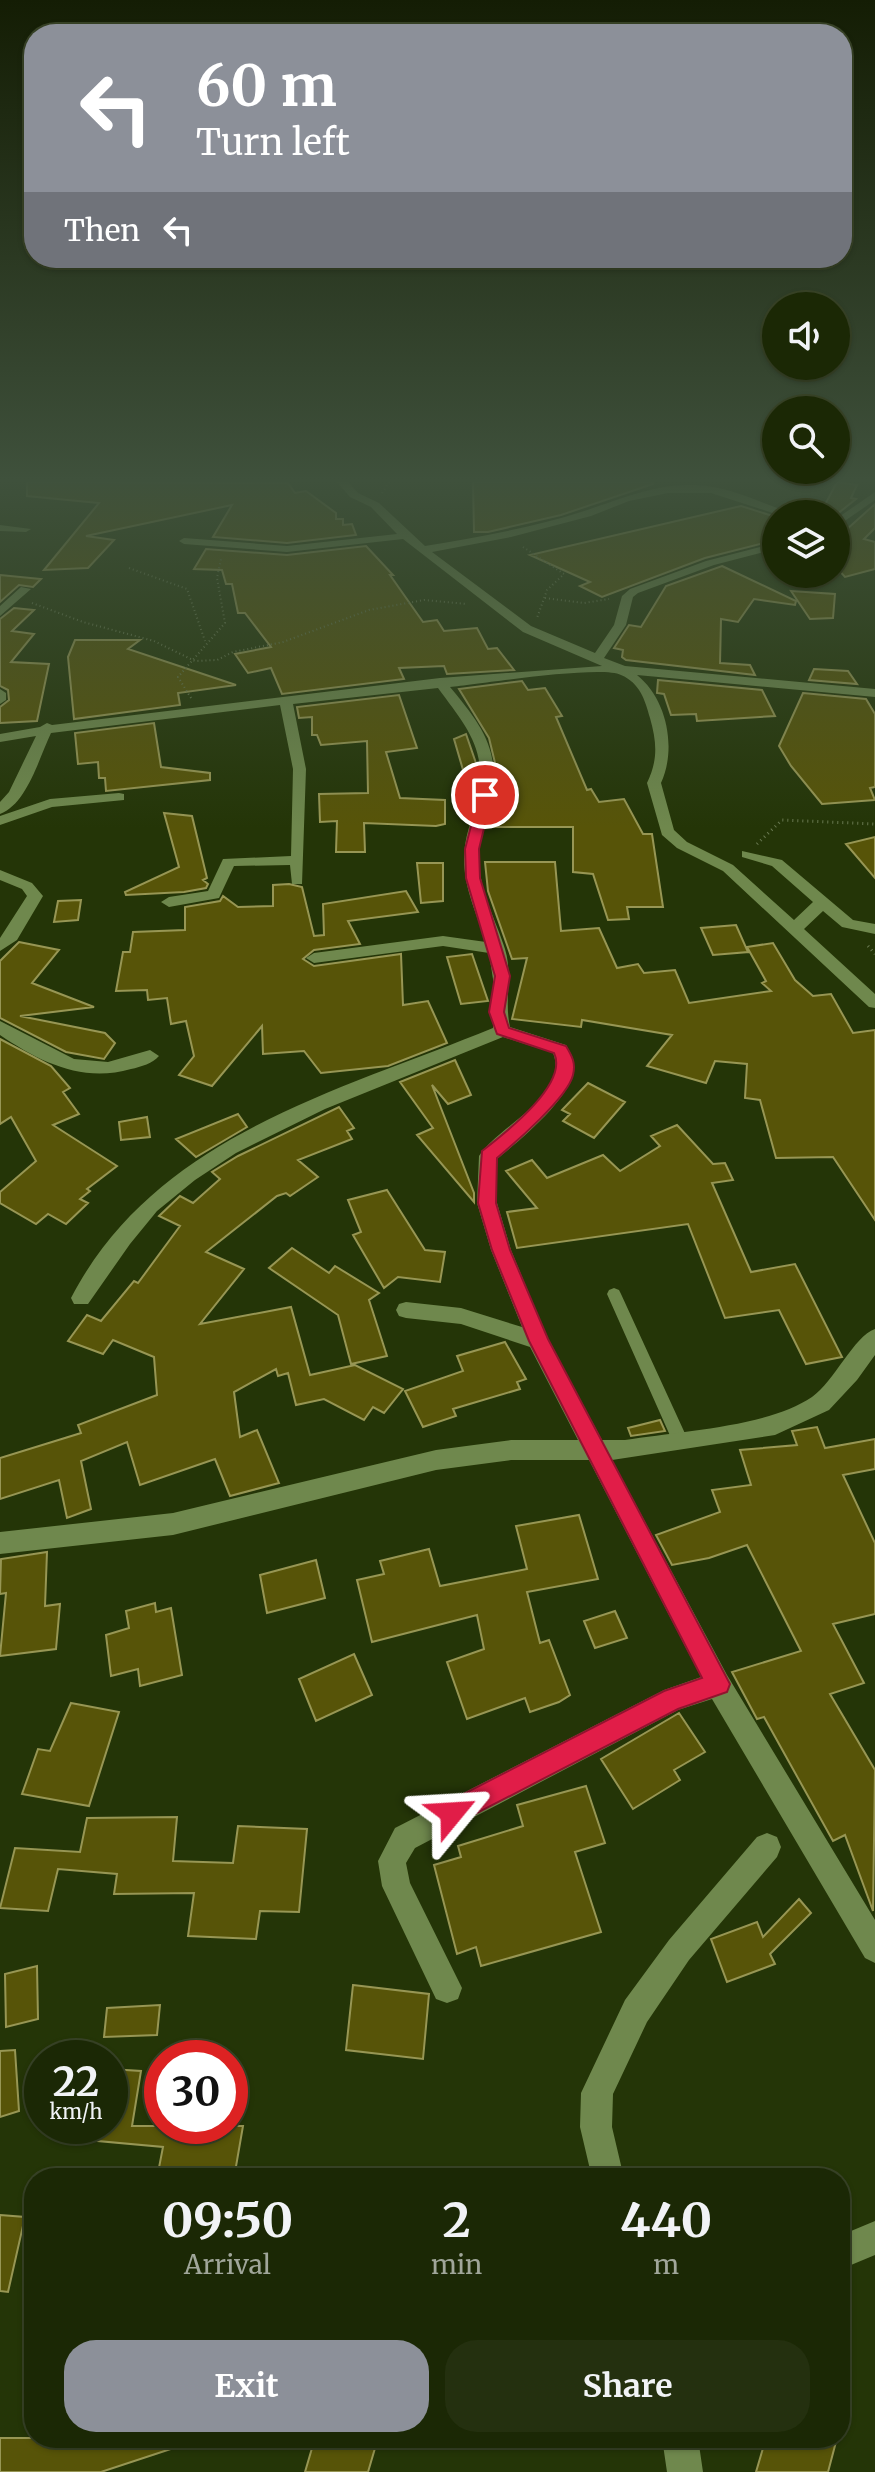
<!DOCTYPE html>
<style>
:root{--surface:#1b2805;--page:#24300f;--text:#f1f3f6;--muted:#a0a69a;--line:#394427;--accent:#8c9099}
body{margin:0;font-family:Merriweather,serif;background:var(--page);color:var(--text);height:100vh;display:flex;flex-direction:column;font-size:30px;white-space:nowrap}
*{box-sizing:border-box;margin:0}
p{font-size:26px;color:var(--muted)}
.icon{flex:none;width:44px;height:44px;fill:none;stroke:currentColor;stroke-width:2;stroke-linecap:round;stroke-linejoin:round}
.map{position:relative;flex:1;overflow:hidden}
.details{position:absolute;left:24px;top:2168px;width:826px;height:280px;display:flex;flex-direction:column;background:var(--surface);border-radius:32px;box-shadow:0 2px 6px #0004,0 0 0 2px var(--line)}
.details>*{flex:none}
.guide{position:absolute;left:24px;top:24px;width:828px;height:244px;border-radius:32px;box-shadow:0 2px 6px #0004,0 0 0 2px var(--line);background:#8c9099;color:#fff;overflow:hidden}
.controls{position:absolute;left:762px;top:292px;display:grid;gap:16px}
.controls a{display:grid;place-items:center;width:88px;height:88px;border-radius:50%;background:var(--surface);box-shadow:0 2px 6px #0004,0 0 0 2px var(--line);font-size:40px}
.speed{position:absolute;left:24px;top:2040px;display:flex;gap:16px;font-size:40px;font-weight:700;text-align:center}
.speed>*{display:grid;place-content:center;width:104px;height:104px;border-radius:50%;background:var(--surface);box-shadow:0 2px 6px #0004,0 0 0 2px var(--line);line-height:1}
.speed small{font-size:20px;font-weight:400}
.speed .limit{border:12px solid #d22;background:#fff;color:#111}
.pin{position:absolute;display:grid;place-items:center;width:68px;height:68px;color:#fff;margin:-34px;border:4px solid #fff;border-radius:50%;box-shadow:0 2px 8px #0007}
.me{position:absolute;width:88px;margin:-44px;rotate:63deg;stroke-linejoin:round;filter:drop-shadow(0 0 6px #0008)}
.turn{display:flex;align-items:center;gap:28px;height:168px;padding:0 40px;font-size:36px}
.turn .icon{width:104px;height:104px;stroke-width:2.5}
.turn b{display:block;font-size:56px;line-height:68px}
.then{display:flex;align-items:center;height:76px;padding:0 40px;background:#0003;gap:16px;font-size:30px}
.eta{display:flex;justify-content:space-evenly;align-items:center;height:136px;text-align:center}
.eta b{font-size:48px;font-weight:700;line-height:56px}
.button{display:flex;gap:16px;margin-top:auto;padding:16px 40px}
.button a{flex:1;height:92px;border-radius:32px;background:var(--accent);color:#fff;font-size:32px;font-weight:700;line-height:92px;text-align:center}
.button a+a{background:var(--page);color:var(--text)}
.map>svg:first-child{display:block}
.building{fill:#575408;stroke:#979654;stroke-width:2}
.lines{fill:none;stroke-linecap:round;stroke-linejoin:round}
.path-far1{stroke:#697951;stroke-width:2;stroke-dasharray:1 3;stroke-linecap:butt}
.path{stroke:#697951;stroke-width:3;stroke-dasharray:1 4;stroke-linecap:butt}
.service{fill:#6f884d;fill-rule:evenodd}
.minor{fill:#6f884d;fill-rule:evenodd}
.route{fill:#e11d48;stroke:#92132f;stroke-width:2}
</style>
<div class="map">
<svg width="875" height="2472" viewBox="0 0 875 2472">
<rect width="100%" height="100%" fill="#243507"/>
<!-- building -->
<path class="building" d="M27,482L288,483L295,493L306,491L336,513V519H343V525L352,524L356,535L287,543L213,537L232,505L86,536L114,540L88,568L44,570L99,503L27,496Z
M473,482H653V484L561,515L488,532H474Z
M837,482L857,485L851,498L856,499L836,515L820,514Z
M875,504V528L864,539L875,542V569L845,577L836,567V539Z
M741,506L776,517V540L705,558L602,597L580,586L590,582L530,555Z
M366,546L393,575H390L423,622L437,620L444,631L477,628L488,649L497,648L514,670L447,674L444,666L399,668L404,679L282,694L271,668L248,673L235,654L271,647L245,613H238L232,584H226L222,570L194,569L206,549L287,555Z
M722,566L796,601L795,605L754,599L738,622L721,619L720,663L750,665L755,675L626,660L622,657L623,650L614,648L629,625L641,627L666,586Z
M0,575L41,579L33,587L19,585L0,602Z
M791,591L835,594L833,618L810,619Z
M14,608L34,610L12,631L34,634L11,662L49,664L37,721L0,723V707L9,700L8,690L0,686V619Z
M75,640H140L128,649L236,685L178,693L180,705L74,719L68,657Z
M814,669L848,671L857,684L809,680Z
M658,680L762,690L775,716L697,721L696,714L671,715L664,694L657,693Z
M522,681L528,690L545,688L562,716L556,717L587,790L591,789L599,802L624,799L643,834H652L663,907H627L629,919L608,920L593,874L573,872V827H493L503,786H496V767L489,738L459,689Z
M803,693L866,699L875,714V787L870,788L875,800L822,804L791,766L779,746Z
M399,695L417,748L386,752L400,798L445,800V824L436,826L364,823L365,852H336L337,821L320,822L319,794L368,793L367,741L321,745L317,735H312V717L299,718L297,707Z
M154,723L161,767L210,773V780L106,791L105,778H99L98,762L78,764L75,733Z
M466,734L477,766L476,787H468L454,739Z
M164,813L192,816L207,878L203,880L208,884L206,888L184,892L126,895L125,892L179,867Z
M875,837V878L846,844Z
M485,862H555L561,931L599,928L617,968L638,964L644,973L675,970L689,1003L771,991L762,983L766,981L747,947L773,943L795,980L813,996L831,994L853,1033L875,1030V1220L833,1157L776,1158L760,1100L745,1098L747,1064L715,1061L706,1083L647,1066L672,1035L582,1020L581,1027L512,1019L527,958L512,959L488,891Z
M417,863H443V901L421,903Z
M289,884L302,887L314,936L324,935L323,904L406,891L418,912L348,921L360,944L314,950L303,959L314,966L401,954L403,1005L428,1001L447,1043L388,1066L321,1073L304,1051L263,1054L262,1026L212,1086L179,1075L194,1056L186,1021L171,1024L167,998L148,1000L147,990L116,991L123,952H130L133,932L185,930V907L220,901L223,896L238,907L273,906V885Z
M81,900L78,920L54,922L58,901Z
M736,925L748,952L713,955L701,928Z
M19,942L59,950L32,983L94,1007L20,1016L105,1033L115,1043L104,1059L66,1052L0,1018V961Z
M472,954L488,1001L461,1004L447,957Z
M0,1039L51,1066L70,1088L63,1092L79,1114L53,1125L117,1166L87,1189L90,1191L80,1199L88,1203L66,1224L48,1214L36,1224L0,1203V1192L36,1161L11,1117L0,1124Z
M455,1060L471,1095L448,1104L432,1085L474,1193V1202L417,1135L433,1128L400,1082Z
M588,1083L625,1102L594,1138L563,1121L570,1114L562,1110Z
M339,1107L354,1128L347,1131L352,1139L298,1160L318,1177L290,1196L286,1193L277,1196L206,1252L244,1269L200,1324L291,1307L310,1375L355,1365L403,1389L384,1413L373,1407L364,1420L324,1399L296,1405L288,1373L278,1376L276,1369L234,1392L240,1437L257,1430L279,1483L230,1496L215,1459L140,1485L127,1442L81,1461L91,1509L67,1518L59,1480L0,1499V1458L81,1433L78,1425L157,1395L154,1357L113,1340L103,1354L68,1341L87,1315L101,1321L134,1281L138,1283L180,1226L159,1216L180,1196L193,1203L220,1179L212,1172L238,1156Z
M238,1114L247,1127L196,1157L176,1139Z
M147,1117L150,1137L121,1140L119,1122Z
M677,1125L713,1164L725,1163L733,1180L712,1183L751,1272L795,1264L842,1357L806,1364L779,1310L725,1318L688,1224L517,1248L507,1212L537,1208L506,1171L532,1160L547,1178L603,1155L620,1171L660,1146L651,1136Z
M387,1190L425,1250L445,1252L440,1282L398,1277L384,1288L353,1235L361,1232L348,1200Z
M292,1248L329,1273L335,1266L379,1293L369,1300L387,1356L351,1364L338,1315L269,1268Z
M505,1342L526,1379L517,1382L520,1389L453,1409L456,1416L423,1427L405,1391L463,1371L457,1356Z
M660,1420L665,1431L631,1436L628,1428Z
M817,1427L825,1448L875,1439V1469L843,1475L875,1543V1614L833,1624L864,1683L830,1694L875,1770L873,1911L845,1835L833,1841L764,1717L757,1719L732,1672L801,1651L747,1545L709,1558L672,1565L656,1535L720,1512L712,1490L751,1485L740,1450L797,1445L792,1431Z
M579,1515L598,1579L527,1592L540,1643L549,1640L570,1695L559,1702L530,1712L525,1698L467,1719L447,1662L484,1649L477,1615L372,1642L357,1580L384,1574L380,1561L429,1549L440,1586L527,1569L516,1526Z
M47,1552L45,1606L60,1604L56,1649L0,1656L6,1593L0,1594L1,1559Z
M316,1560L325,1598L267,1613L260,1575Z
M155,1603L156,1612L171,1608L182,1675L140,1686L138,1669L111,1676L106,1635L129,1628L126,1611Z
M615,1611L627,1638L595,1648L584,1621Z
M354,1654L372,1695L316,1721L299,1679Z
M71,1703L119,1712L89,1806L22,1794L38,1749L50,1751Z
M679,1713L705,1752L674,1770L680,1780L633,1809L601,1759Z
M586,1786L605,1843L575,1852L601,1932L481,1966L476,1947L457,1954L434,1865L461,1857L458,1846L523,1826L517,1805Z
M177,1817L173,1861L233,1863L238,1826L307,1829L299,1912L260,1911L256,1939L188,1936L194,1893L114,1894L117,1874L58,1869L48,1911L0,1908L15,1848L80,1852L87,1818Z
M799,1899L811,1913L770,1954L775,1964L727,1982L711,1939L757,1922L763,1937Z
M37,1966L38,2019L6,2027L5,1974Z
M353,1985L429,1994L423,2059L346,2050Z
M160,2005L157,2035L104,2037L107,2008Z
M15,2050L19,2111L0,2117V2051Z
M110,2069L141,2071L132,2126H243L234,2178H157L163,2147L87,2140L88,2126H110Z
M0,2215L25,2217L8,2292L0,2291Z
M0,2438H192V2442L101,2472H0Z
M315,2438H378L368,2472H305Z
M766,2438H837L828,2472H756Z"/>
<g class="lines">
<!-- path-far1 -->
<path class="path-far1" d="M382,493L389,482
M523,547L564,574L547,590L537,618
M129,568L187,589L205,641
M545,598L584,603L609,599
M32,603L83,622L154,641L195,661L217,660L233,652L283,642L369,610L424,600L467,604
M191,698L178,677L225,623L217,578L221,559"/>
<!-- path -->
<path class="path" d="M757,844L782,820L875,824
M868,946L875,954"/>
<!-- service -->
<path class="service" d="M614,1288L619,1290L621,1294L688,1440L686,1445L680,1447L674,1445L672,1440L607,1294L609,1290Z"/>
<!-- minor -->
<path class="minor" d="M337,482H348L358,493L379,503L425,546C478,537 531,528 581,512C626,498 663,479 713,487C738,491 764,504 789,512L790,514H776L711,493H668L629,501L591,516L511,537L432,552L531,626L595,653L614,625L622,596L630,589L706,561L776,543V549L714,565L638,593L633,597L626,625L604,658L625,666L875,689V697L637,675C667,699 677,748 661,783L674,830L687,842L733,865L794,920L813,902L772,866L742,857V851L782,860L853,920L875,924V934L842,927L823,911L804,929L875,994V1008L869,1007L723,871L677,848L662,835L647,783C658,760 657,743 650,718C645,700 640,683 621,675C600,665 480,684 450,687C480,723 503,752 490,801C485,821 478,841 479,861C480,893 496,920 505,949C513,975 504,1001 510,1027L566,1045C570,1052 575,1060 574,1068C573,1097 519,1141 497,1159V1203L511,1250L548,1340L602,1440H625C679,1431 768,1427 812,1397C834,1382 854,1336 875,1329V1355L857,1380L829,1410L775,1435L612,1460L727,1675L875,1920V1963L865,1958L712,1699L678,1710L415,1848L406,1863L410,1883L462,1988L458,1999L447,2003L436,1999L382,1886L378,1861L395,1828L664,1690L701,1677L589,1460H511L436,1470L173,1535L0,1554V1532L173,1513L436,1450L511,1440H578L530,1347L461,1324L406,1318L399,1316L396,1310L399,1304L406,1302L461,1308L522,1327L491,1250L477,1203L479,1156C498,1126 570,1096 553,1053L503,1037L325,1109L236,1153L195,1180L157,1211L130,1244L88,1304H74L71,1298C155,1136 337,1092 493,1028V979L489,953L443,946L314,963L306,958L314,953L443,936L486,942C477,915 464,888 464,859C464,838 472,819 477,799C489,750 465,725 438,688L293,704L306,769L302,884H292L290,865L234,866L219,898L169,907L161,902L169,897L208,891L223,859L291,856L293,769L280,705L51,733C39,758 27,804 0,814V802L9,792L36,736L0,742V734L40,727L47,723L52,725L440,678L602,666L523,632L403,539L287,552L184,544L179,541L184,538L287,546L397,534L371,507L350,497Z
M875,492V500L836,527V519Z
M0,525L31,529L26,532L0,531Z
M21,587L31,589L0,616V606Z
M0,689L6,693V700L0,704Z
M119,793L124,794V800L52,807L0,825V816L50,799Z
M0,870L32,883L43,896L17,940L0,951V938L27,896L22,889L0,880Z
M0,1021L74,1059L108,1062L150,1050L159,1056C153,1063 141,1067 131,1069C82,1083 40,1062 0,1035Z
M767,1833L777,1837L781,1847L777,1857L689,1960L647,2022L613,2094L612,2127L624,2178H592L580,2127L581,2093L625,2000L669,1940L757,1837Z
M875,2221V2255L851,2265L840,2263V2229L851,2231Z
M662,2438H698L703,2472H667Z"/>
</g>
<!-- sky -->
<linearGradient id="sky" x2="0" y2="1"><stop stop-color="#141d04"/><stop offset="0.58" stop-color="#3f513c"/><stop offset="1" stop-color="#3f513c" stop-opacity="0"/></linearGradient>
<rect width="875" height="828" fill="url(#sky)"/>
<!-- route -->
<path class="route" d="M485,792L492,795L479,849L480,878L510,976L504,1012L509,1028L566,1046C572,1056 576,1063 573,1075C568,1097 515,1143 497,1158L496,1203L510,1250L548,1339L730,1684L727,1692L678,1709L452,1826L444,1822L440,1813L444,1804L664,1691L702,1678L529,1341L492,1250L478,1203L482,1151C505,1133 569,1084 554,1053L497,1034L489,1012L495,976L466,878L465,849L479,795Z"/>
</svg>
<div class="controls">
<a><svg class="icon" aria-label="sound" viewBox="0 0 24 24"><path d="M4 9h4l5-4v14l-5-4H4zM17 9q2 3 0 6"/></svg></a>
<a><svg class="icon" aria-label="search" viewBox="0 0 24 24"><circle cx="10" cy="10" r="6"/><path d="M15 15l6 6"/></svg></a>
<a><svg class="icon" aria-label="layers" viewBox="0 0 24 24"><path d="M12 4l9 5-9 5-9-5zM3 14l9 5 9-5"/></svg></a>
</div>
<div class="speed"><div>22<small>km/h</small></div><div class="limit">30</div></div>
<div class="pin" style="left:485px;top:795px;background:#d93025"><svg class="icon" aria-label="arrive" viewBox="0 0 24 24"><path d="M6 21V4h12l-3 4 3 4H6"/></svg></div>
<svg class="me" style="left:452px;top:1813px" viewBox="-20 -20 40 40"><path d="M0-17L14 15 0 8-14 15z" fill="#e11d48" stroke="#fff" stroke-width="4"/></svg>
<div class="guide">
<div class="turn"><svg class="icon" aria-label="left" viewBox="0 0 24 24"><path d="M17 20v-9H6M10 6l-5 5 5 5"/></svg><div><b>60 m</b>Turn left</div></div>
<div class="then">Then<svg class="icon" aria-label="left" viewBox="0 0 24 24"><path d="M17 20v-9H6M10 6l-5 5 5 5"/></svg></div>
</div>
<section class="details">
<div class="eta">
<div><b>09:50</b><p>Arrival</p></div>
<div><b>2</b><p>min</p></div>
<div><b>440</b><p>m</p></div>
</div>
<div class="button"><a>Exit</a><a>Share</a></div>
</section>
</div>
